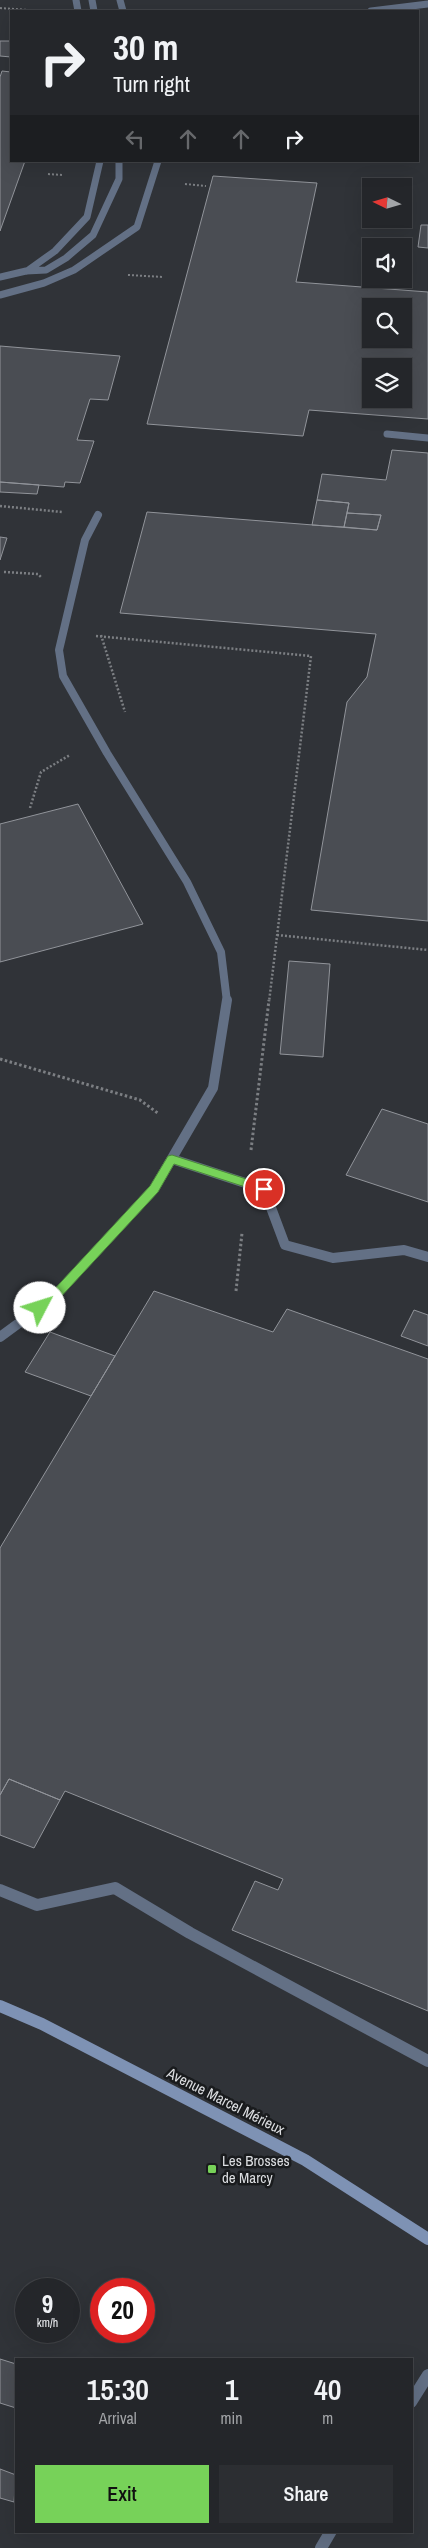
<!DOCTYPE html>
<meta charset="utf-8">
<style>
:root{--surface:#24262a;--page:#2c2e32;--text:#f1f3f6;--muted:#a3a5a8;--line:#414347;--accent:#77d259}
body{margin:0;font-family:"Archivo Narrow",sans-serif;background:var(--page);color:var(--text);height:100vh;display:flex;flex-direction:column;font-size:19px;white-space:nowrap}
*{box-sizing:border-box;margin:0}
p{font-size:16px;color:var(--muted)}
.icon{flex:none;width:28px;height:28px;fill:none;stroke:currentColor;stroke-width:2;stroke-linecap:round;stroke-linejoin:round}
.map{position:relative;flex:1;overflow:hidden}
.sheet{position:absolute;left:15px;top:2358px;width:398px;height:175px;display:flex;flex-direction:column;background:var(--surface);border-radius:0px;box-shadow:0 5px 20px #0002,0 0 0 1px var(--line)}
.sheet>*{flex:none}
.top-card{position:absolute;left:10px;top:10px;width:409px;height:152px;border-radius:0px;box-shadow:0 5px 20px #0002,0 0 0 1px var(--line);background:#24262a;color:var(--text);overflow:hidden}
.needle{width:32px;rotate:275deg}
.buttons{position:absolute;left:362px;top:178px;display:grid;gap:10px}
.buttons a{display:grid;place-items:center;width:50px;height:50px;border-radius:0px;background:var(--surface);box-shadow:0 5px 20px #0002,0 0 0 1px var(--line);font-size:25px}
.speed{position:absolute;left:15px;top:2278px;display:flex;gap:10px;font-size:25px;font-weight:700;text-align:center}
.speed>*{display:grid;place-content:center;width:65px;height:65px;border-radius:50%;background:var(--surface);box-shadow:0 5px 20px #0002,0 0 0 1px var(--line);line-height:1}
.speed small{font-size:12px;font-weight:400}
.speed .limit{border:8px solid #d22;background:#fff;color:#111}
.pin{position:absolute;display:grid;place-items:center;width:42px;height:42px;color:#fff;margin:-21px;border:2px solid #fff;border-radius:50%;box-shadow:0 1px 5px #0007}
.me{position:absolute;width:55px;margin:-28px;rotate:50deg;stroke-linejoin:round;filter:drop-shadow(0 0 4px #0008)}
.turn{display:flex;align-items:center;gap:18px;height:105px;padding:0 20px;font-size:22px}
.turn .icon{width:65px;height:65px;stroke-width:2.5}
.turn b{display:block;font-size:35px;line-height:42px}
.lanes{display:flex;align-items:center;height:48px;padding:0 20px;background:#0003;justify-content:center;gap:25px;direction:ltr}
.lanes .off{opacity:.35}
.eta{display:flex;justify-content:space-evenly;align-items:center;height:85px;text-align:center}
.eta b{font-size:30px;font-weight:600;line-height:35px}
.action{display:flex;gap:10px;margin-top:auto;padding:10px 20px}
.action a{flex:1;height:58px;border-radius:0px;background:var(--accent);color:#111;font-size:20px;font-weight:600;line-height:58px;text-align:center}
.action a+a{background:var(--page);color:var(--text)}
.map>svg:first-child{display:block}
.building{fill:#4a4d53;stroke:#91949a;fill-rule:evenodd}
.lines{fill:none;stroke-linecap:round;stroke-linejoin:round}
.path-far2{stroke:#7c7f83;stroke-width:2;stroke-dasharray:2 2;stroke-linecap:butt}
.path-far1{stroke:#7c7f83;stroke-width:2.5;stroke-dasharray:2 2;stroke-linecap:butt}
.path{stroke:#7c7f83;stroke-width:3;stroke-dasharray:2.5 2.5;stroke-linecap:butt}
.lane-far3{stroke:#637085;stroke-width:7}
.lane-far2{stroke:#637085;stroke-width:8}
.lane-far1{stroke:#637085;stroke-width:10}
.lane{stroke:#637085;stroke-width:12}
.street{stroke:#637085;stroke-width:12}
.secondary{stroke:#7e92b4;stroke-width:12}
.route{fill:#77d259;stroke:#4d883a}
.poi-dot{fill:#77d259;stroke:#191b1d;stroke-width:2}
.labels{text-anchor:middle;dominant-baseline:central;stroke-width:5;stroke-linejoin:round;paint-order:stroke}
.near-street-label{font-size:15px;fill:#dcdee1;stroke:#191b1d}
.near-poi-label{font-size:15px;fill:#dcdee1;stroke:#191b1d;text-anchor:start}
</style>
<div class="map">
<svg width="428" height="2548" viewBox="0 0 428 2548">
<rect width="100%" height="100%" fill="#303338"/>
<!-- building -->
<path class="building" d="M0,41H11V57L0,56Z
M2,71L11,72V161H25L0,231V77Z
M213,176L317,183L296,282L428,292V419L309,410L303,436L147,424ZM371,306H404V339H371ZM371,366H404V399H371Z
M421,225H428V248L418,247Z
M0,346L120,356L108,400L90,399L77,440L94,441L80,483L65,482L64,487L0,482Z
M392,450L428,453V921L311,910L347,702L367,677L376,634L120,613L147,512L377,530L381,515L347,513L349,503L317,500L322,474L386,480Z
M0,482L39,485L37,494L0,492Z
M317,500L349,503L344,527L312,525Z
M347,513L381,515L377,530L344,527Z
M0,537L7,538L0,560Z
M78,804L143,924L0,962V824Z
M289,961L330,964L323,1057L280,1054Z
M382,1109L428,1124V1202L346,1175Z
M154,1291L273,1332L287,1309L428,1359V2011L232,1930L255,1881L278,1890L283,1879L65,1791L60,1800L9,1779L0,1795V1548Z
M414,1310L428,1315V1346L401,1336Z
M50,1332L115,1356L91,1396L25,1372Z
M9,1779L60,1800L34,1848L0,1835V1795Z
M0,2359L16,2364V2408L0,2403Z
M0,2469L16,2475L14,2502L0,2498Z"/>
<g class="lines">
<!-- path-far2 -->
<path class="path-far2" d="M0,8L44,11
M48,174L62,175
M185,184L206,186
M128,275L163,277"/>
<!-- path-far1 -->
<path class="path-far1" d="M0,506L62,512
M4,572L38,574L41,577
M101,635L125,712
M96,636L311,656L269,1002
M30,808L41,772L70,755
M277,935L428,950"/>
<!-- path -->
<path class="path" d="M0,1059L140,1100L159,1114
M251,1150L269,1000
M236,1291L242,1233"/>
<!-- lane-far3 -->
<path class="lane-far3" d="M76,0L78,11
M92,0L94,11
M120,0L123,11
M371,11L428,4
M27,271L55,251L87,217L100,161
M0,277L26,271L46,270L66,258L93,235L119,179V161
M0,295L44,283L74,270L137,227L158,161
M387,434L428,438"/>
<!-- lane-far2 -->
<path class="lane-far2" d="M98,515L85,540L59,650L63,676L107,753L187,882L221,952L227,1002"/>
<!-- lane-far1 -->
<path class="lane-far1" d="M172,1159L264,1189L285,1245L333,1258L404,1250L428,1257
M0,1337L53,1298L154,1189L213,1088L227,1000"/>
<!-- lane -->
<path class="lane" d="M0,1890L37,1905L115,1888L190,1933L428,2061"/>
<!-- street -->
<path class="street" d="M411,2402L428,2375
M321,2548L331,2531"/>
<!-- secondary -->
<path class="secondary" d="M0,2006L42,2024L305,2160L428,2239"/>
</g>
<!-- route -->
<path class="route" d="M172,1155L268,1186L269,1189L264,1193L174,1164L158,1192L57,1301L44,1311H36V1304L49,1295L150,1186L168,1156Z"/>
<!-- markers -->
<rect class="poi-dot" x="207" y="2164" width="10" height="10" rx="2.5"/>
<g class="labels">
<!-- near-street labels -->
<g class="near-street-label">
<text transform="translate(226 2101) rotate(27)">Avenue Marcel Mérieux</text>
</g>
<!-- near-poi labels -->
<g class="near-poi-label">
<text x="222" y="2160">Les Brosses<tspan x="222" dy="17">de Marcy</tspan></text>
</g>
</g>
</svg>
<div class="buttons">
<a><svg class="needle" viewBox="-14 -14 28 28"><path d="M0-13l5 13h-10z" fill="#e53935"/><path d="M0 13l5-13h-10z" fill="#a3a5a8"/></svg></a>
<a><svg class="icon" aria-label="sound" viewBox="0 0 24 24"><path d="M4 9h4l5-4v14l-5-4H4zM17 9q2 3 0 6"/></svg></a>
<a><svg class="icon" aria-label="search" viewBox="0 0 24 24"><circle cx="10" cy="10" r="6"/><path d="M15 15l6 6"/></svg></a>
<a><svg class="icon" aria-label="layers" viewBox="0 0 24 24"><path d="M12 4l9 5-9 5-9-5zM3 14l9 5 9-5"/></svg></a>
</div>
<div class="speed"><div>9<small>km/h</small></div><div class="limit">20</div></div>
<div class="pin" style="left:264px;top:1189px;background:#d93025"><svg class="icon" aria-label="arrive" viewBox="0 0 24 24"><path d="M6 21V4h12l-3 4 3 4H6"/></svg></div>
<svg class="me" style="left:40px;top:1308px" viewBox="-20 -20 40 40"><circle r="19" fill="#fff"/><path d="M0-13L10 11 0 6-10 11z" fill="#77d259"/></svg>
<div class="top-card">
<div class="turn"><svg class="icon" aria-label="right" viewBox="0 0 24 24"><path d="M7 20v-9h11M14 6l5 5-5 5"/></svg><div><b>30 m</b>Turn right</div></div>
<div class="lanes"><svg class="icon off" aria-label="left" viewBox="0 0 24 24"><path d="M17 20v-9H6M10 6l-5 5 5 5"/></svg><svg class="icon off" aria-label="ahead" viewBox="0 0 24 24"><path d="M12 20V5M6 11l6-6 6 6"/></svg><svg class="icon off" aria-label="ahead" viewBox="0 0 24 24"><path d="M12 20V5M6 11l6-6 6 6"/></svg><svg class="icon" aria-label="right" viewBox="0 0 24 24"><path d="M7 20v-9h11M14 6l5 5-5 5"/></svg></div>
</div>
<section class="sheet">
<div class="eta">
<div><b>15:30</b><p>Arrival</p></div>
<div><b>1</b><p>min</p></div>
<div><b>40</b><p>m</p></div>
</div>
<div class="action"><a>Exit</a><a>Share</a></div>
</section>
</div>
